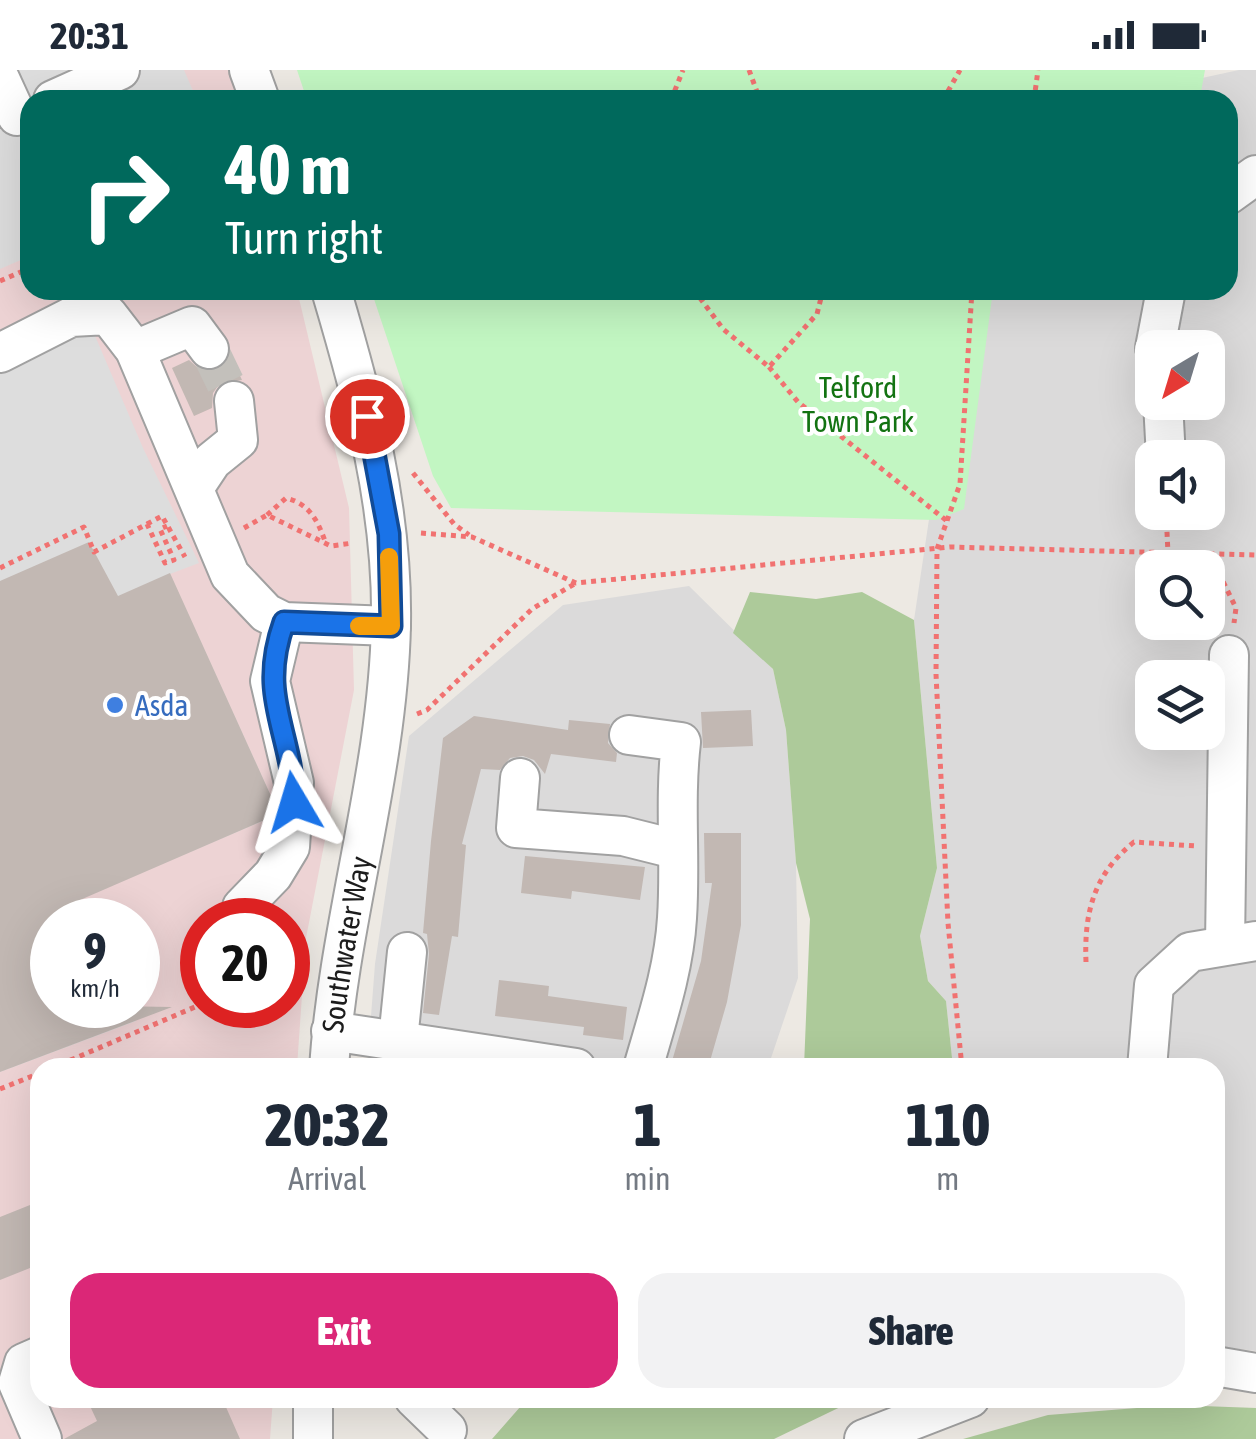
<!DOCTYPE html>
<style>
:root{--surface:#fff;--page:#f2f2f3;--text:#1f2937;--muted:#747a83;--accent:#db2777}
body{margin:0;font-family:"Asap Condensed",sans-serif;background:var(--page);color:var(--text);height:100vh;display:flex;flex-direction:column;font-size:38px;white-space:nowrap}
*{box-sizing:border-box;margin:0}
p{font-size:32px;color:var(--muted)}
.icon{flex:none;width:55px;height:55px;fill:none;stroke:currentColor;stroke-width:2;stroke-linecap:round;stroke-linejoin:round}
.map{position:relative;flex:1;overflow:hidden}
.details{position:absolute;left:30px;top:988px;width:1195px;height:350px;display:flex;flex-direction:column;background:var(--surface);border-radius:30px;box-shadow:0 10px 40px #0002}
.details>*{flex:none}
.top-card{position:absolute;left:20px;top:20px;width:1218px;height:210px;border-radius:30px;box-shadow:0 10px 40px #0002;background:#00695c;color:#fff;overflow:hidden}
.needle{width:65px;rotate:218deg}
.controls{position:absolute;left:1135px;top:260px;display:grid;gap:20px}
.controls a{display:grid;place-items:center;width:90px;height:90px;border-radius:20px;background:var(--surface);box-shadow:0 10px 40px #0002;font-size:50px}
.speed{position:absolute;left:30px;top:828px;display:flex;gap:20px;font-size:50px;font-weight:700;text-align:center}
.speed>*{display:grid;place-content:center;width:130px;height:130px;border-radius:50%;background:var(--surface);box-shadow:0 10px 40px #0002;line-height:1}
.speed small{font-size:25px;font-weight:400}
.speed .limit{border:15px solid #d22;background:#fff;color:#111}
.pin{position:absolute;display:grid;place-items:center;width:85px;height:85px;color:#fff;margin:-42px;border:5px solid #fff;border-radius:50%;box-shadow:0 2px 10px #0007}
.me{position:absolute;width:110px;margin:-55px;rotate:353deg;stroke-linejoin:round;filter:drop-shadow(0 0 8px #0008)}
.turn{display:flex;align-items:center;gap:35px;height:210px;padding:0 40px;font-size:45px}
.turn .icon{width:130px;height:130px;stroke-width:2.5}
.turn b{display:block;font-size:70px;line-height:85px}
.eta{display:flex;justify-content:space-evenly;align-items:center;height:170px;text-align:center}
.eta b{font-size:60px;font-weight:800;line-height:70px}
.action{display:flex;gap:20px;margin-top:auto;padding:20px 40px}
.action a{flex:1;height:115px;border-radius:30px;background:var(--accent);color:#fff;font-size:40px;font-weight:800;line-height:115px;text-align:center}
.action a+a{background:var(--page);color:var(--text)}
.status{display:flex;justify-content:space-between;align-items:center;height:70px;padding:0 50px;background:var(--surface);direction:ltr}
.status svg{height:28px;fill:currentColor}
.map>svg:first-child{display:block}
.residential{fill:#dbdada;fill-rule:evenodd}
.commercial{fill:#edd3d4;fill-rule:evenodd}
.forest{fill:#adca9a}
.park{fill:#c2f6c2}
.parking{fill:#ddd}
.building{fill:#c2b8b3}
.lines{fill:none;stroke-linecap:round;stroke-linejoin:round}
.minor-tunnel{stroke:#c3c0bb;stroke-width:38;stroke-dasharray:38 19;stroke-linecap:butt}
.minor-casing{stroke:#a1a1a1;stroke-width:42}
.path{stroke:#f17271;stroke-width:5;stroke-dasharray:5 5;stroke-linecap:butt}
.minor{stroke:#fff;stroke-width:38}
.route-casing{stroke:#114b97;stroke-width:25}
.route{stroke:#1a73e8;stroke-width:18}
.slow{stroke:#f59e0b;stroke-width:18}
.shop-dot{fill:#3f7fe0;stroke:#fff;stroke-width:4}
.labels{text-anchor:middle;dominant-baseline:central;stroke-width:8;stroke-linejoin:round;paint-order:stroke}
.park-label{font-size:30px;fill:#137312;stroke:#fff}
.shop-label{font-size:30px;fill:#366cbe;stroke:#fff;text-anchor:start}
.street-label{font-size:30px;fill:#1d1d1d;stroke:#fff}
</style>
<div class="status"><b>20:31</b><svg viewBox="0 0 49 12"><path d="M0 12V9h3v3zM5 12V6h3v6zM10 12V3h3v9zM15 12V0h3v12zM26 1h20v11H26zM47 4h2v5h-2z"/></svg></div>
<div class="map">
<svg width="1256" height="1369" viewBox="0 0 1256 1369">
<rect width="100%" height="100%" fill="#ede9e3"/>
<!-- residential -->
<path class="residential" d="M1239,0H1256V1281L1215,1276V998L953,997L946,931L928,911L920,866L937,798L914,550L935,409L945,220H1228V30H1100ZM1152,278H1208V332H1152ZM1152,388H1208V442H1152ZM1152,498H1208V552H1152ZM1152,608H1208V662H1152Z
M689,516L773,599L786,660L796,793L798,908L768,997L367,998L375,894L409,666L563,535Z"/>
<!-- commercial -->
<path class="commercial" d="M0,0H232L243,30H30V220H297L349,438L354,620L306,868L297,997L40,998V1328H273L270,1369H0ZM52,850H138V935H52ZM202,850H288V935H202Z"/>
<!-- forest -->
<path class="forest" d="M750,522L816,529L862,522L914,550L937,798L920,866L928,911L946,931L953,997H804L810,849L796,793L786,660L773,599L733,563Z
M528,1328H859L774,1369H492Z
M1175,1335L1256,1338V1369H963L1048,1345Z"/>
<!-- park -->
<path class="park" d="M297,0H1205L1201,22L1162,30H307Z
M371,220H993L964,439L936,450L451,438L433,406Z"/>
<!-- parking -->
<path class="parking" d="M0,0H184L197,30H30V186L0,199Z
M78,226L143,378L199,493L170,504L279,744L80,829L89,850H52V935H129L136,951L0,1002V261Z"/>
<!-- building -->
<path class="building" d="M230,284L242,310L220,313L213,323L212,338L194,346L172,298L189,290L199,299L212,301L223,296Z
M89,472L118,526L170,503L271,726L269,748L80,830L89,850H52V935L172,937L0,1002V511Z
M751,640L753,676L703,678L701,642Z
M474,646L568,660L569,650L610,654L608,673L617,683L616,692L551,684L545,704L534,690L523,686L510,688L500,700L481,699L462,774L466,775L458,867L452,866L439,945L423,943L429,884L427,864L423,863L431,771L443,668Z
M704,763H741V855L727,932L708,998H670L701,891L712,813H705Z
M525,786L645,797L640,830L572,821L571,829L521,823Z
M499,910L549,916L548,926L627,937L623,970L583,965L584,957L495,946Z
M40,1131V1194L0,1210V1147Z
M110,1328H125L128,1335L150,1328L155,1337L177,1328H222L240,1369H64L97,1351L90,1336Z"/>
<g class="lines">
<!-- minor-tunnel -->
<path class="minor-tunnel" d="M209,279L234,331"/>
<defs>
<g id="minor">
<path d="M249,0L260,30"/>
<path d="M0,9L17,46"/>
<path d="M53,30L120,0"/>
<path d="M1228,125L1256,105"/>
<path d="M1155,278L1166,220"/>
<path d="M135,280L192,256L209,279"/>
<path d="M0,283L71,247L108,245L135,280L230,505L266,543L284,552L391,556"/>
<path d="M1163,332L1166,388"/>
<path d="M196,415L212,391L238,370L234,331"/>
<path d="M629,665L681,672C674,731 681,789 677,848C674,899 657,949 643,998"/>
<path d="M520,708L516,758L623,766L675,779"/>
<path d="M242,837L273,805L290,777L294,713L270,611L284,552"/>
<path d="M1225,875L1229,585"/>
<path d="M331,961L576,998"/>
<path d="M398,970L407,882"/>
<path id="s1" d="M329,998C339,849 388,704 391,554C393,438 364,331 331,220"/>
<path d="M1147,998L1154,915L1190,882L1256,871"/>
<path d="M40,1286L24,1293L18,1313L42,1369"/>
<path d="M1215,1296L1256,1303"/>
<path d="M414,1328L447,1360"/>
<path d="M313,1369V1328"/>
<path d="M864,1369L970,1328"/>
</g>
</defs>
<!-- minor casing -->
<use href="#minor" class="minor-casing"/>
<!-- path -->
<path class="path" d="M749,0L760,30
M671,30L683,0
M943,30L960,0
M1034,30L1038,0
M0,211L30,198
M694,220L723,259L769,297L817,244L823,220
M769,297L798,332L947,451
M413,403L454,454L469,465
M1166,442L1168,483
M267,445L286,428C310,434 318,451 326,474
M147,454L162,446L185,487
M244,458L267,445L331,476L353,473
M421,463L472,467L576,513L950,477L1256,485
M1210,485L1236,538L1234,553
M0,498L84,457L94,482L147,454L165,493L174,490L160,459L167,456
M417,644L427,640L532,539L576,513
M1086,892C1084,842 1094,804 1134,772L1196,776
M288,895L309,893
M52,998L202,934
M962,998L948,853L936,604L937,479L960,414L972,220
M0,1019L40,1003"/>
<!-- minor -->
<use href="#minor" class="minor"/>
</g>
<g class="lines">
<defs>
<path id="route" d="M294,732C292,659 257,628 284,552L391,556L389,464L367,346"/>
</defs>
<!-- route casing -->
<use href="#route" class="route-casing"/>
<!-- route -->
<use href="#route" class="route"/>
<!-- slow -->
<path class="slow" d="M359,556H391L389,487"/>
</g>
<!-- markers -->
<circle class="shop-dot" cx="115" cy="635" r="10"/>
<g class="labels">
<!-- park labels -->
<g class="park-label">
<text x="858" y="317">Telford<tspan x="858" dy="34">Town Park</tspan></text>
</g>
<!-- shop labels -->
<g class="shop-label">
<text x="135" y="635">Asda</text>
</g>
<!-- street labels -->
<g class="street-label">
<text stroke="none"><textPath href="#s1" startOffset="125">Southwater Way</textPath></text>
</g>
</g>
</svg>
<div class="controls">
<a><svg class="needle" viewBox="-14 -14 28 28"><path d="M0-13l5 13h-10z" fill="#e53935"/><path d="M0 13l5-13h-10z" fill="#747a83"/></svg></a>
<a><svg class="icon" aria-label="sound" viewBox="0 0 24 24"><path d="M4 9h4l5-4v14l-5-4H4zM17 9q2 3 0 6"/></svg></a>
<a><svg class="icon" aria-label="search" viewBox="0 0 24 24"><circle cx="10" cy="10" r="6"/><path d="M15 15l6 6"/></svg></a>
<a><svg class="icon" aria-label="layers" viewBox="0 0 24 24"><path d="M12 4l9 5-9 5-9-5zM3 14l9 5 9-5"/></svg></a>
</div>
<div class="speed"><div>9<small>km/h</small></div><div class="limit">20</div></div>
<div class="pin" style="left:367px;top:346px;background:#d93025"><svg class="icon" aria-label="arrive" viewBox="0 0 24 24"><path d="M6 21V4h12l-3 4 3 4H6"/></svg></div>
<svg class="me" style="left:294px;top:732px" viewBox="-20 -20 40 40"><path d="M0-17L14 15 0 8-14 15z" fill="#1a73e8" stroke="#fff" stroke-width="4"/></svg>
<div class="top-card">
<div class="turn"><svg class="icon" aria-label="right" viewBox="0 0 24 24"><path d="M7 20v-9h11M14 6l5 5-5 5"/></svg><div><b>40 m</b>Turn right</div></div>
</div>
<section class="details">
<div class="eta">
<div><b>20:32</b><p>Arrival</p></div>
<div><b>1</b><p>min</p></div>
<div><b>110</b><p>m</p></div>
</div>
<div class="action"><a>Exit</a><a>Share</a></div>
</section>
</div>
